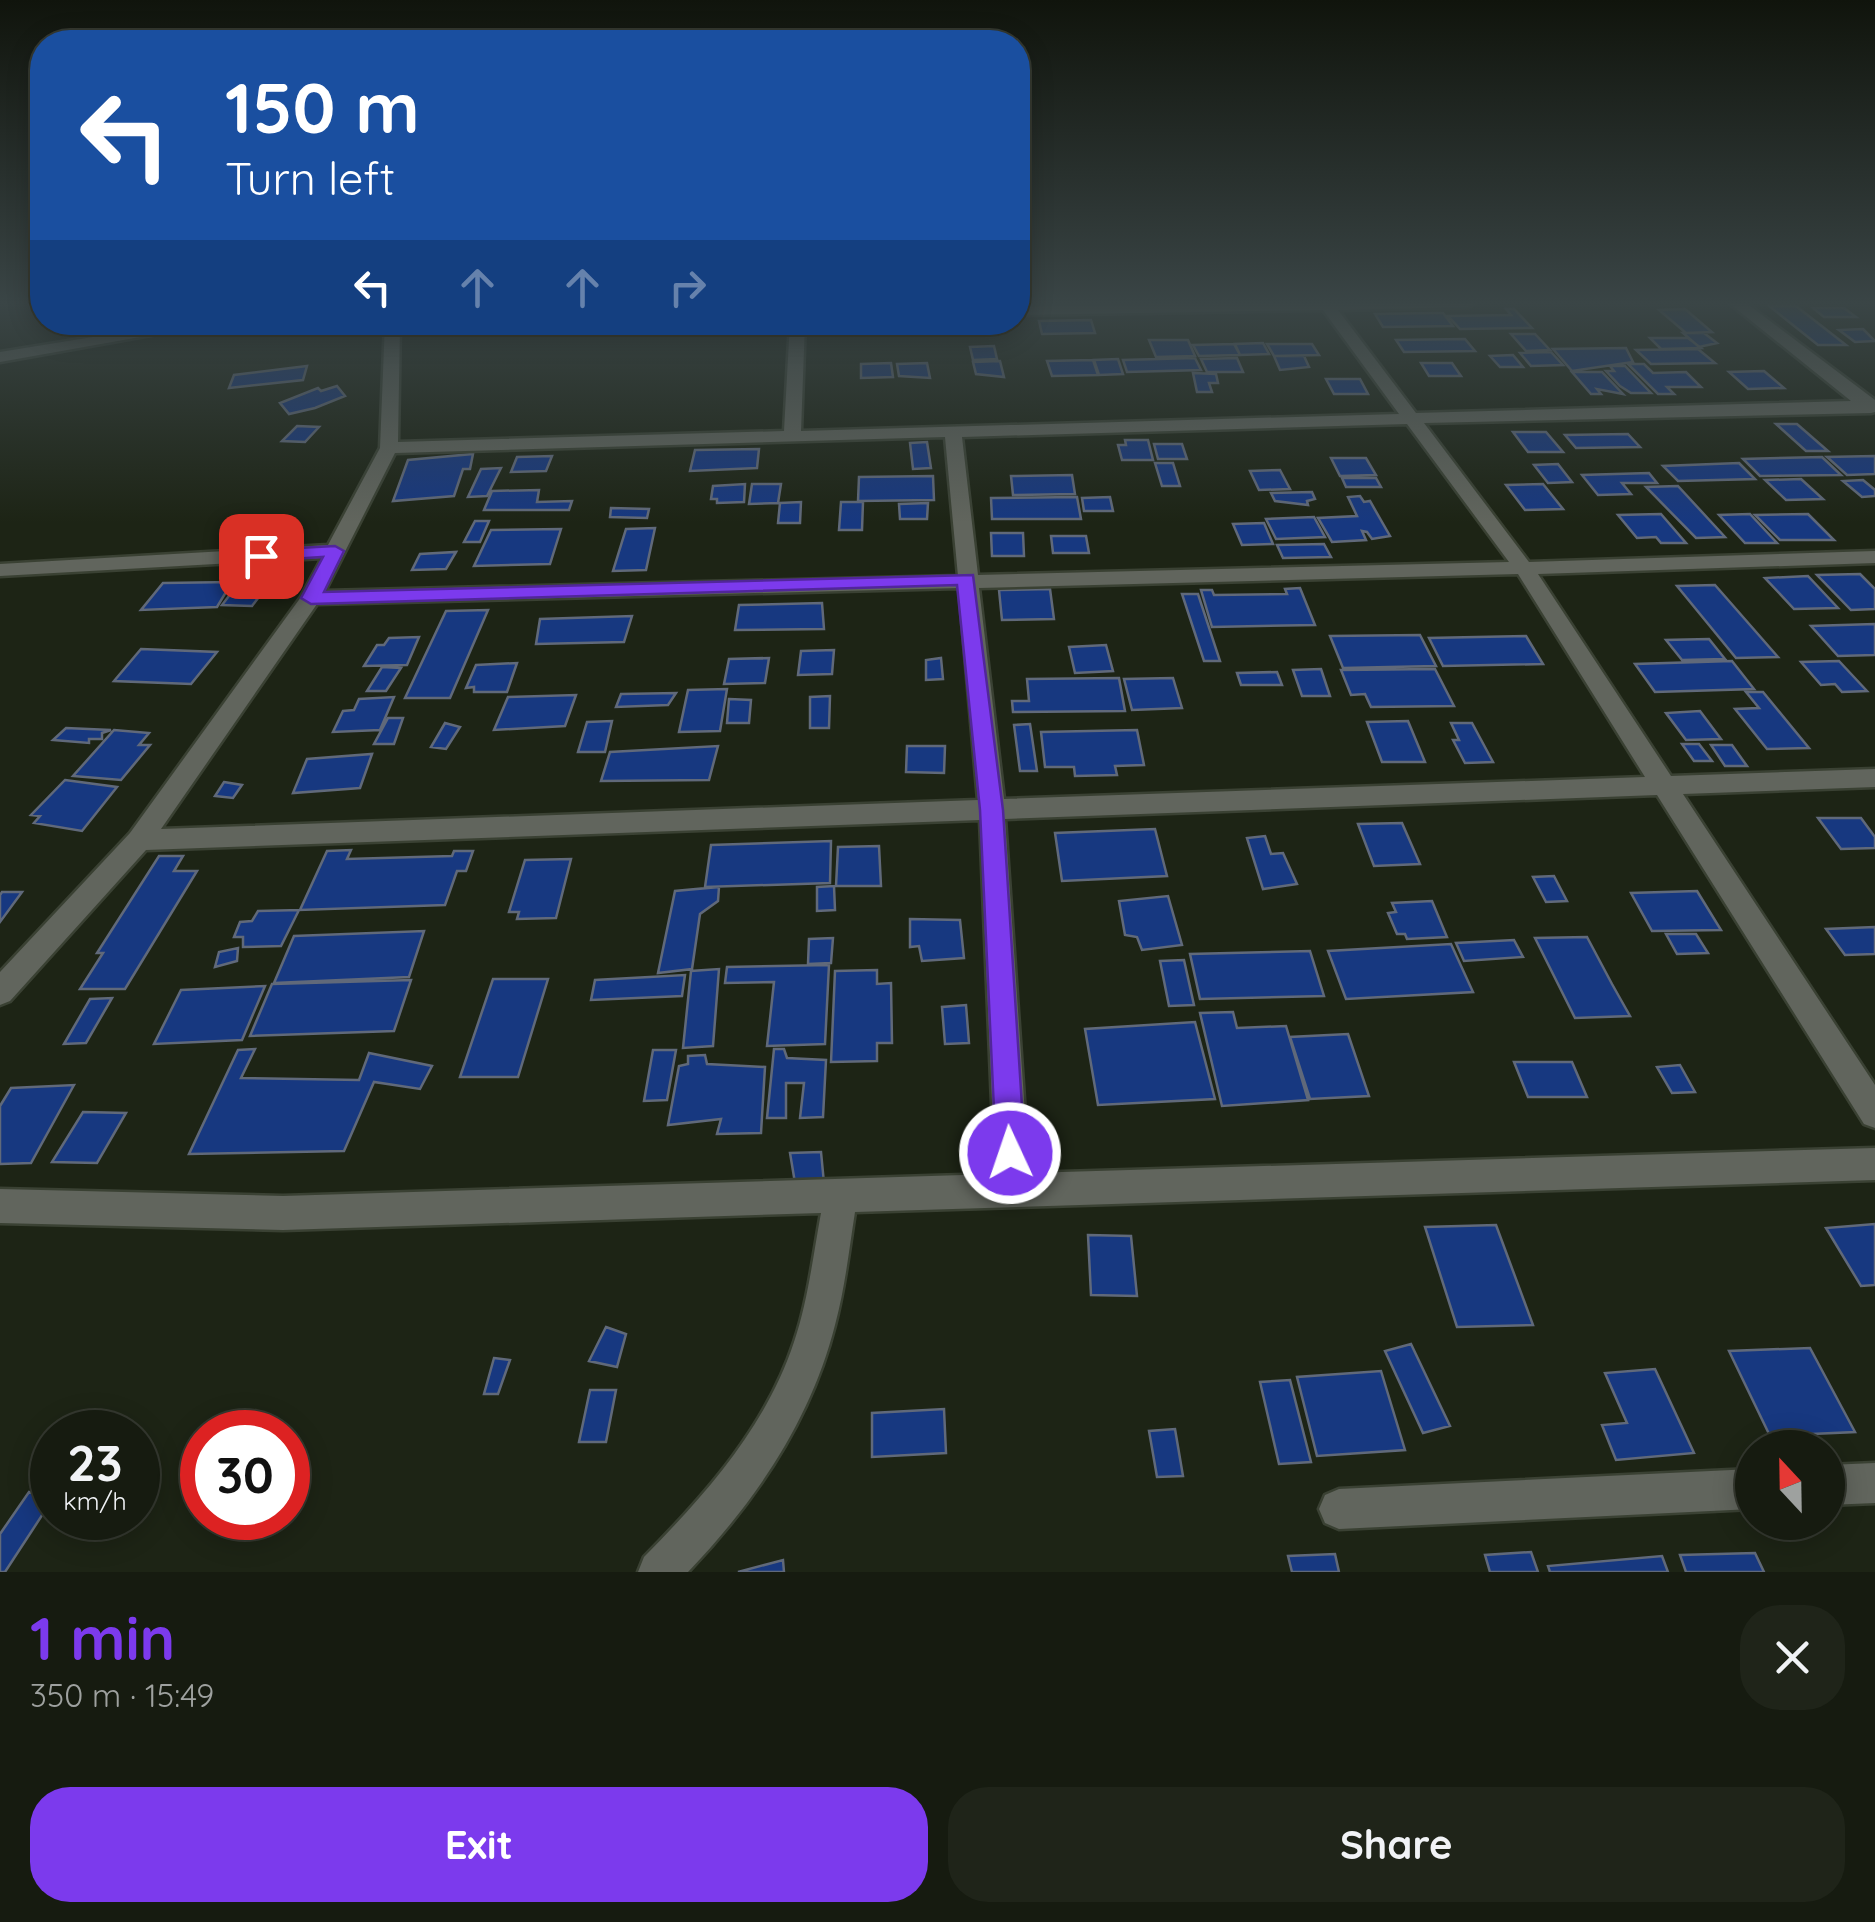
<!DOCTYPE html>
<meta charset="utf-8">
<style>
:root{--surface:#161b10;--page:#1f2419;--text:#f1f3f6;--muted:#9ea19f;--line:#353930;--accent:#7c3aed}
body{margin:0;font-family:Quicksand,sans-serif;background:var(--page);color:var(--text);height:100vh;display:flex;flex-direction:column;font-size:38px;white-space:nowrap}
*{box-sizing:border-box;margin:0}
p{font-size:32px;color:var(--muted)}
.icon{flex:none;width:55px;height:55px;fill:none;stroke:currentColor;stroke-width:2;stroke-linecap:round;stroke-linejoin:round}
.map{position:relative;height:1572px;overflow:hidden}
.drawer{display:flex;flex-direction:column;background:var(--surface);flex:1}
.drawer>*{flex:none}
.guide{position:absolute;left:30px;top:30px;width:1000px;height:305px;border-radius:40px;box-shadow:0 5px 25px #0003,0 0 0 2px var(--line);background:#1a4fa0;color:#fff;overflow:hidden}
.needle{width:65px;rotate:338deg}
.buttons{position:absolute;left:1735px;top:1430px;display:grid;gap:20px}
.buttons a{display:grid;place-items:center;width:110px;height:110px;border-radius:50%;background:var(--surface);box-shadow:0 5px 25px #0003,0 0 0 2px var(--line);font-size:50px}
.speed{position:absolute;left:30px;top:1410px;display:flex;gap:20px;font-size:50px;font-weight:700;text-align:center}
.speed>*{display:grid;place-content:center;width:130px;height:130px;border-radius:50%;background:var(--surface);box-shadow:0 5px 25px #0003,0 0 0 2px var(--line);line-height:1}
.speed small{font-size:25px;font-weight:400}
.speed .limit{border:15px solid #d22;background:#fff;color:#111}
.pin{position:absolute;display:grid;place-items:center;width:85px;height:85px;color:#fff;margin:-42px;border-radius:20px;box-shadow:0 5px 15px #0006}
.me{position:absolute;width:110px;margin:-55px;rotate:357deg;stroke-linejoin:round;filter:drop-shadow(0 0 8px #0008)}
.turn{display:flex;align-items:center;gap:35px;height:210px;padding:0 30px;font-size:45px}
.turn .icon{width:130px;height:130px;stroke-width:2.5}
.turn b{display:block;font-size:70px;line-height:85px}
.lanes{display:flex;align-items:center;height:95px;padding:0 30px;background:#0003;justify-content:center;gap:50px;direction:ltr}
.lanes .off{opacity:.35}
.round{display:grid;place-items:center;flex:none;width:105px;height:105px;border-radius:40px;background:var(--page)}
.summary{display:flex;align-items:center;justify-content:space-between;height:170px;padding:0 30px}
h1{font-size:60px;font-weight:800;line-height:75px;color:var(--accent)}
.primary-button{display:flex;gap:20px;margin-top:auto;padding:20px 30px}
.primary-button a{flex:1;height:115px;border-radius:40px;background:var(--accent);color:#fff;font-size:40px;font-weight:800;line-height:115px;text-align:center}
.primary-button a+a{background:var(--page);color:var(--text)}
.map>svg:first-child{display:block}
.building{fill:#173880;stroke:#60697a;stroke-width:2.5}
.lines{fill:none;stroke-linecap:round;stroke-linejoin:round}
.minor-casing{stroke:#3a4133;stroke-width:5}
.minor{fill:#61655d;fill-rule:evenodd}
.route{fill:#7c3aed;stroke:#51269a;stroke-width:2.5}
</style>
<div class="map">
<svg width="1875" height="1572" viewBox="0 0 1875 1572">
<rect width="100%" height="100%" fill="#1d2415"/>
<!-- building -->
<path class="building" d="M1769,306H1796L1846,345H1818Z
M1813,308H1844L1856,317H1824Z
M1506,309H1514L1532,328L1460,329L1448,316L1511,315Z
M1685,309L1712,332L1686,333L1659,310Z
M1431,313H1443L1453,326L1383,327L1375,314Z
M1091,320L1095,333L1042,334L1039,321Z
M319,322H358V326L319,332Z
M1863,329L1875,341L1855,342L1839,330Z
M1683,333H1704L1717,343L1699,347Z
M1511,334H1535L1550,350L1526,351Z
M1650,338H1688L1701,348L1661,349Z
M1465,339L1475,351L1404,352L1396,340Z
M1149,340H1188L1195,356L1156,357Z
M1263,343L1269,354L1240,355L1235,344Z
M1234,344L1240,355L1199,356L1193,345Z
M1267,344H1312L1319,355L1274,356Z
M994,346L997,359L973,360L970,347Z
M1626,348L1633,362L1572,371L1553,349Z
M1698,349L1715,363L1651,364L1636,350Z
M1551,352L1563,365L1531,366L1520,353Z
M1513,355L1523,367H1500L1490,356Z
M1274,356H1304L1309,367L1280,370Z
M1195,358L1201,370L1127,372L1123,360Z
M1237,358L1243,372H1207L1201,359Z
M1118,359L1123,374L1099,375L1094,360Z
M1093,360L1098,375L1052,376L1047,361Z
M1000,361L1004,377L976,374L973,362Z
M891,363L893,377L861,378V364Z
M927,363L930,378L899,376L897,364Z
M1421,363H1452L1461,376H1429Z
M1628,364H1644L1653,373L1686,372L1701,387H1667L1674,394H1658Z
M307,366L303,380L229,388L234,375Z
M1610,366H1625L1651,393H1631L1620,386L1606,371H1614Z
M1764,371L1784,388L1748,389L1729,372Z
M1572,372H1602L1623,394L1597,389L1601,394H1591Z
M1193,373L1216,374L1218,383H1209L1212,392H1197Z
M1326,379H1360L1368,394H1334Z
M337,386L345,396L315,408L289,414L280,403L318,388L321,391Z
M1776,424H1797L1828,451H1806Z
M297,426L319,427L305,442L282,441Z
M1513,432H1546L1563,452H1528Z
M1628,434L1640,447L1576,448L1565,435Z
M1125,440H1148L1153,460H1122L1118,445H1126Z
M927,442L931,468L913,469L910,443Z
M1154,444H1182L1187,459H1158Z
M759,449L757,468L690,471L695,450Z
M473,454L470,469H463L454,496L393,501L408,460Z
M552,456L546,471L511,472L517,457Z
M1875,456V474L1847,475L1827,457Z
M1822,457L1841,475L1760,476L1743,459Z
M1331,458H1366L1376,475L1340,476Z
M1155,463H1173L1180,486H1162Z
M1739,463L1755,479L1678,481L1663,466Z
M1558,464L1572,482L1548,483L1534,465Z
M501,468L487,496L468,497L481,469Z
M1280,470L1290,489L1259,490L1250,471Z
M1649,473L1657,483H1622L1631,494L1598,495L1582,475Z
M1072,475L1075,494L1013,495L1011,476Z
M933,476L934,500L858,501L859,477Z
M1342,478H1376L1381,487H1346Z
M1801,479L1823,499L1786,500L1765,480Z
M1863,480L1875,490V496L1862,497L1843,481Z
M745,484L744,502L717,503V499H711L713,486Z
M752,484H781L778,503L749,504Z
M1543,484L1563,509L1525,510L1506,485Z
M1678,486L1725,537L1696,538L1646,487Z
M539,490L537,502L572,501L569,510H484L492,491Z
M1312,492L1315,499L1307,501L1308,505L1275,501L1271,493Z
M1360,496L1364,502L1370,501L1390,536L1372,539L1367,532L1362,531L1366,540L1332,542L1318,518L1357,516L1348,497Z
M1077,497L1081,519H992L991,498Z
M1110,497L1113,511H1084L1082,498Z
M801,502L800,523H778L780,503Z
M841,502H863L862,530H839Z
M928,503L927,519H900L899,504Z
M611,508L649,509L647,518L610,517Z
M1661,514L1686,543H1661L1656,537L1637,538L1618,515Z
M1750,514L1777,543H1745L1719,515Z
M1808,514L1834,540H1780L1755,515Z
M1314,517L1325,537L1276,539L1266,519Z
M475,521H489L480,542H464Z
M1264,523L1273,544L1242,545L1233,524Z
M655,528L646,570L613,571L626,529Z
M561,529L550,564L474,566L491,530Z
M991,533H1023L1024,556H992Z
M1051,536H1086L1089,553H1053Z
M1324,544L1331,557L1283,558L1277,545Z
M456,552L446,569L412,570L420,554Z
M1860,574L1875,589V609L1851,610L1817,575Z
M1808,576L1838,608L1794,609L1765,578Z
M242,579L271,581L252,606L222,605Z
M232,582L217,607L141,610L163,583Z
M1715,585L1778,657L1736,658L1677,586Z
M1300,588L1315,625L1212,627L1201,590H1212L1214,595L1287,594L1285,589Z
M1050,589L1054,619L1002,620L999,590Z
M1182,594H1198L1220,661H1204Z
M822,603L824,629L735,630L739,605Z
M488,610L450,698H405L446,611Z
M632,616L624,642L536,644L540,619Z
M1875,624V655L1838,656L1811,626Z
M1420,635L1436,666L1343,668L1330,636Z
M1526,636L1543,664L1443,666L1429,638Z
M419,637L407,665L364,666L377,645H384L389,638Z
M1709,639L1725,659L1682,660L1666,640Z
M1106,645L1113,671L1075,673L1069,647Z
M141,649L217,652L191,684L114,681Z
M834,650L832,674L798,675L801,651Z
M769,658L765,683L724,684L729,659Z
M941,658L943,679L926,680V660Z
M1732,661L1754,689L1655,692L1635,664Z
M1839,661L1867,691L1842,692L1835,684L1821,685L1801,662Z
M517,663L507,692H474V687L466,688L476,665Z
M382,667L401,668L386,691H367Z
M1321,669L1330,696H1302L1293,670Z
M1435,669L1454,706L1371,707L1365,694L1351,695L1341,670Z
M1277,672L1282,685H1241L1237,673Z
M1119,678L1125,711L1013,712L1012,701H1029L1027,679Z
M1173,678L1182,708L1132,710L1124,679Z
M727,689L720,731L679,732L688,690Z
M1746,692H1763L1809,748L1767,749L1735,709L1759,708Z
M676,693L668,705L616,707L621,694Z
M576,695L565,726L494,730L508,697Z
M830,696L829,728H810V697Z
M394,697L380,730L333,732L343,711L354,710L359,699Z
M729,699L751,700L749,723H727Z
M1700,711L1721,739L1686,740L1666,713Z
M388,718H403L394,744H374Z
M612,721L605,752H578L587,722Z
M1408,721L1425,762H1382L1367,722Z
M445,723L460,727L446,749L431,747Z
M1451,723H1472L1493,762L1465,763L1453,740H1459Z
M1030,724L1037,771H1020L1014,725Z
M66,728L111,730L102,733V739H89V743L53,740Z
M114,730L149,733L139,745H150L121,780L73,776Z
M1137,730L1144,765L1115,766L1117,775L1075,776L1074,767H1045L1041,732Z
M1682,744H1699L1712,761H1694Z
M1711,745H1732L1747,766H1725Z
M718,746L709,780L601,781L610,752Z
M907,746H945L944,773L906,772Z
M372,754L360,788L293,793L307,759Z
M65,780L117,787L82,831L34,823L40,816L31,815Z
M224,782L242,785L233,798L215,796Z
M1818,818H1861L1875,837V848L1841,849Z
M1402,823L1420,864L1374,866L1358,824Z
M1155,829L1167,876L1062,881L1055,833Z
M1265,836L1271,854L1283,853L1297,884L1263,889L1247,838Z
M831,841L830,883L705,887L711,845Z
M879,846L881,886H836L838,847Z
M351,850L347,859L452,856L454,851H473L466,871H457L445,905L300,910L327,851Z
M159,856H183L174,871H197L125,989H80L103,953H97Z
M571,859L556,918L517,919L519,912H509L525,860Z
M1554,876L1567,901L1546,902L1533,877Z
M834,886L835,910L817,911V887Z
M719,887L718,901L700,914L692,969L658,973L675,891Z
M1697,891L1721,930L1652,931L1631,893Z
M2,892H22L0,922V895Z
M1168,896L1182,945L1142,950L1137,937L1125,935L1119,901Z
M1432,901L1447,937L1407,939L1405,934H1397L1388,913L1396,912L1392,903Z
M299,910L281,946L243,947V937H234L240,922L252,921L258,911Z
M910,919L960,920L964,958L922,961L919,946L910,947Z
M1875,927V954L1845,955L1826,929Z
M424,931L409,977L274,983L294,936Z
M1666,934H1696L1708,953L1677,954Z
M1587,937L1612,984L1630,1016L1575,1018L1535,938Z
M833,938L831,963L808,964L809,939Z
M1514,940L1523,957L1464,961L1456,943Z
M1451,944L1473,992L1346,999L1328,951Z
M238,948L237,961L215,967L219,952Z
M1310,951L1324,996L1200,999L1190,954Z
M1184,960L1194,1005L1169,1006L1160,961Z
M829,965L825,1044L767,1046L774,982L725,983L727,967Z
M719,969L713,1046L683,1048L691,971Z
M877,970V984L891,983L892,1043H877V1061L831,1062L835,971Z
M685,975L682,996L591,1000L595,980Z
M493,979H548L518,1077H460Z
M411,980L394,1031L250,1036L272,984Z
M265,986L242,1040L154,1044L181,990Z
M112,998L86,1043L64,1044L90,999Z
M966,1005L969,1043L945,1044L942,1007Z
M1233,1012L1237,1028L1286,1026L1308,1100L1222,1106L1200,1013Z
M1195,1022L1215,1099L1098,1105L1085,1029Z
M1348,1034L1369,1096L1310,1099L1290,1037Z
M255,1049L241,1078L359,1080L369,1053L432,1066L420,1089L374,1082L344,1151L189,1154L238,1050Z
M774,1049H784L787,1058L826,1060L823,1117L800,1118L804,1083H786V1118H767Z
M653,1050H676L667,1100L644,1101Z
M705,1055L707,1064L765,1067L761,1133L717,1134L721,1119L668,1125L679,1066L688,1064V1056Z
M1514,1062H1572L1587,1097H1528Z
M1680,1065L1695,1092L1672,1093L1657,1067Z
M74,1085L31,1163L0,1164V1106L11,1088Z
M83,1112L126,1113L97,1163L52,1162Z
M821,1152L824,1183H795L790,1153Z
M1875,1224V1285L1861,1286L1826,1228Z
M1496,1225L1533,1325L1457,1327L1425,1227Z
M1088,1235L1131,1236L1137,1296L1091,1295Z
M606,1327L626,1334L617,1367L589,1361Z
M1411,1344L1450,1426L1423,1433L1385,1351Z
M1810,1348L1855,1432L1770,1436L1729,1351Z
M494,1358L510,1360L498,1394H484Z
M1655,1369L1694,1453L1616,1460L1602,1425L1627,1423L1605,1373Z
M1381,1371L1405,1450L1317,1456L1297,1377Z
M1290,1380L1311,1462L1279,1464L1260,1382Z
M590,1390H616L606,1442H579Z
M944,1409L946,1453L872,1457V1413Z
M1175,1429L1183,1476L1157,1477L1149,1431Z
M29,1492L52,1500L5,1572H0V1534Z
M1531,1552L1538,1572H1490L1485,1555Z
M1755,1553L1764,1572H1686L1680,1555Z
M1335,1554L1339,1572H1292L1288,1556Z
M1662,1556L1668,1572H1550L1548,1566Z
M783,1560L784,1572H738Z"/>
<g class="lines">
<defs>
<path id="minor" d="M1198,303H1475L1468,307L1338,310L1416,413L1851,401L1729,303H1746L1875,400V412L1871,413L1424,423L1529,562L1875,551V563L1538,574L1671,776L1875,769V787L1683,794L1875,1085V1128L1864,1124L1657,795L1005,819L1029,1173L1875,1148V1180L855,1212C849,1250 845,1288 835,1325C811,1420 755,1502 688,1572H638L644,1557C705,1495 766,1427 794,1342C808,1301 813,1256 821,1213L283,1230L0,1223V1189L283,1196L995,1174L980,820L146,850L10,1001L0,1005V972L130,833L301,597L322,558L0,576V564L328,545L380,448L385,322H400L398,442L784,431L790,322H805L801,431L1399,414L1323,310L1018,315V307ZM1407,424L1509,562L978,575L962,437ZM945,437L958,576L325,591L395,453ZM1518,574L1645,777L1004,799L979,588ZM959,588L978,800L161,829L317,604Z
M186,322H224L0,362V352Z
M1875,1463V1503L1828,1505V1465Z
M1752,1469V1509L1339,1529L1325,1523L1319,1509L1325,1495L1339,1489Z"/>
</defs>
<!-- minor casing -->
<use href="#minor" class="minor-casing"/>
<!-- minor -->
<use href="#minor" class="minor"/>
</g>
<!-- sky -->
<linearGradient id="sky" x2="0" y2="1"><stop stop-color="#10140c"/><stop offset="0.58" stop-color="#3a4546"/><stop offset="1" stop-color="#3a4546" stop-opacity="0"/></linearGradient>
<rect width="1875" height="523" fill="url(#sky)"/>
<!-- route -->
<path class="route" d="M335,546L344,551L324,592L973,575L1003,810L1025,1153L1021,1163L1010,1168L1000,1163L996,1153L980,810L957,585L311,604L301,598L323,557L261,561L252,556L261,550Z"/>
</svg>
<div class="buttons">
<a><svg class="needle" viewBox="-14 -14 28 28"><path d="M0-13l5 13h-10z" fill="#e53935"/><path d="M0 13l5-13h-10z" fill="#9ea19f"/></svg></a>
</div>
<div class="speed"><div>23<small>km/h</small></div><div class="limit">30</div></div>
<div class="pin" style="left:261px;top:556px;background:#d93025"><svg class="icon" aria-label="arrive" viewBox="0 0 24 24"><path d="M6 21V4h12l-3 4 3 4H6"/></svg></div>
<svg class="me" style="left:1010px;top:1153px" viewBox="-20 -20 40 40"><circle r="17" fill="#7c3aed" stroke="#fff" stroke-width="3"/><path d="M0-11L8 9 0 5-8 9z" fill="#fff"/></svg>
<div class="guide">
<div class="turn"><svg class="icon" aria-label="left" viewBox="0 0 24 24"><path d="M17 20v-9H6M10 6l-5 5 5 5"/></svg><div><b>150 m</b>Turn left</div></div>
<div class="lanes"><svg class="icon" aria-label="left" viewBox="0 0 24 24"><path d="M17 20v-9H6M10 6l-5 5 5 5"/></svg><svg class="icon off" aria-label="ahead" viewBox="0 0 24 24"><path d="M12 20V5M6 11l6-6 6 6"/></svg><svg class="icon off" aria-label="ahead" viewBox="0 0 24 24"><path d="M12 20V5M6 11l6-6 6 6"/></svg><svg class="icon off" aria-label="right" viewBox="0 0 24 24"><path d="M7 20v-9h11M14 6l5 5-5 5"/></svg></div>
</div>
</div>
<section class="drawer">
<div class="summary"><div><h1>1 min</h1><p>350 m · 15:49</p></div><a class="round"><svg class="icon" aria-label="close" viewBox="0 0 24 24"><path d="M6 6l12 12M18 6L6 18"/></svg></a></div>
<div class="primary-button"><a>Exit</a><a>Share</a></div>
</section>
